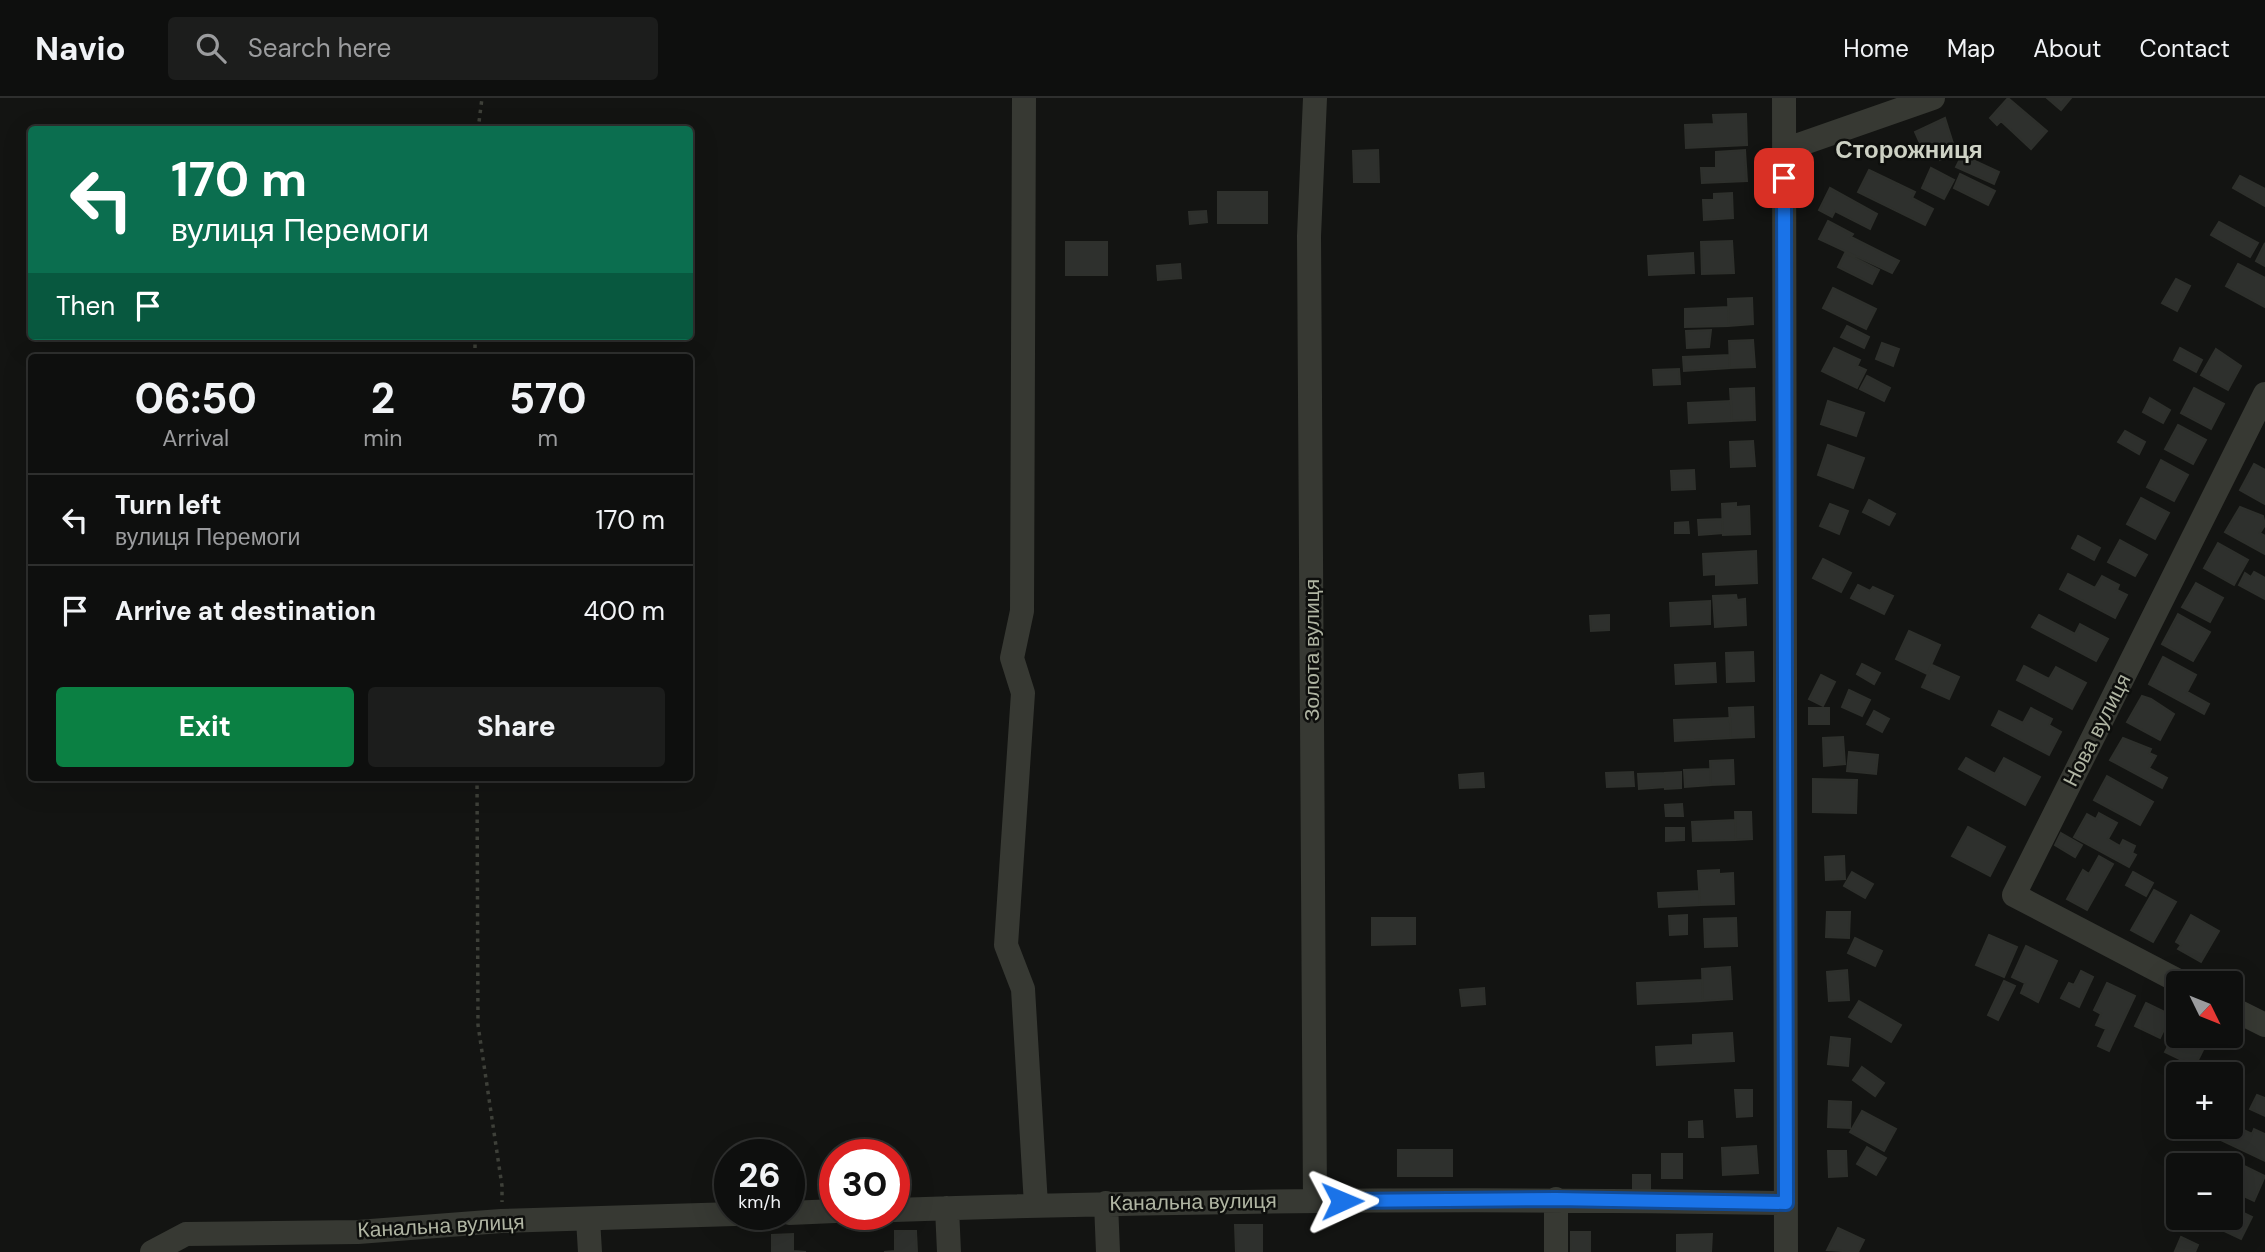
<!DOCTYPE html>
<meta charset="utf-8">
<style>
:root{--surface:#0e0f0e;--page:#1c1d1c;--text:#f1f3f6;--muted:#9b9c9e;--line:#2e2f2e;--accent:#0b8043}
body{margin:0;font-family:"DM Sans",sans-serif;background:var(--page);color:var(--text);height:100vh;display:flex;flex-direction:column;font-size:26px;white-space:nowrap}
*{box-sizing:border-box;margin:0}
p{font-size:23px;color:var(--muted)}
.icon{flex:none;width:38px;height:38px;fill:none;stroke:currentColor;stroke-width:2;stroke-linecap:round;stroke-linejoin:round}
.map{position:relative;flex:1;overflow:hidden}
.sheet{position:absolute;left:28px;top:256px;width:665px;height:427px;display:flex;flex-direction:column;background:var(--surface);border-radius:7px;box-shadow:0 7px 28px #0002,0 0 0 2px var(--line)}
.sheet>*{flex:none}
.top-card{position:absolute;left:28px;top:28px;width:665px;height:214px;border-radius:7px;box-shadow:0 7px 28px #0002,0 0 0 2px var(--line);background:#0b6e4f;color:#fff;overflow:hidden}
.needle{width:46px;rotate:133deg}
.controls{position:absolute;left:2166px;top:873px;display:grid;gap:14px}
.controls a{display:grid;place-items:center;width:77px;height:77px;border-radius:7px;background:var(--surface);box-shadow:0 7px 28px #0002,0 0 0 2px var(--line);font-size:35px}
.speed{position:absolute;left:714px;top:1041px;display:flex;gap:14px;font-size:35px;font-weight:700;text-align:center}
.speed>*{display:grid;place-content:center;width:91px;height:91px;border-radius:50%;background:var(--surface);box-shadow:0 7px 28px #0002,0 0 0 2px var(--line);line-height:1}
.speed small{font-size:18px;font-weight:400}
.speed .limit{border:10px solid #d22;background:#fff;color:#111}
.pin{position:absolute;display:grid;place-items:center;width:60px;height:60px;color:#fff;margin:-30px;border-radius:14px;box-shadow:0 4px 10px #0006}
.me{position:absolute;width:77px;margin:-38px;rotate:89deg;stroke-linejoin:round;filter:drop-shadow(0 0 5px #0008)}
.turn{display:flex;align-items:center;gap:24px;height:147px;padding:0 28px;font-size:32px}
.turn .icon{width:91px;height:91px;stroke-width:2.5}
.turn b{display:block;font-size:49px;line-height:60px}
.then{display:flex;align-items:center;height:66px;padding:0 28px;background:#0003;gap:14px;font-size:26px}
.eta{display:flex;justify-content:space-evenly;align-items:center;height:119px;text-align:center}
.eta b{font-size:42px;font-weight:700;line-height:49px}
.action{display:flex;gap:14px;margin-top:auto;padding:14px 28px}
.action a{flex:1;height:80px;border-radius:7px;background:var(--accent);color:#fff;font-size:28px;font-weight:700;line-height:80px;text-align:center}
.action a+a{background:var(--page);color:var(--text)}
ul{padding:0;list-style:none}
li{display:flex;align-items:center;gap:21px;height:91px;padding:0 28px;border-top:2px solid var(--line)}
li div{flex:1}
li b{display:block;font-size:26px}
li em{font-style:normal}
header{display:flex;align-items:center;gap:42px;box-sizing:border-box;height:98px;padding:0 35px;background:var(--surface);border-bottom:2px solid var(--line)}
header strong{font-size:33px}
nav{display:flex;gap:38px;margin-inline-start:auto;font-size:24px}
.search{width:490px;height:63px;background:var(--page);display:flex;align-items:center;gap:18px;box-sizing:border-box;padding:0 24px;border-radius:7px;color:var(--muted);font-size:26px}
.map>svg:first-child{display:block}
.building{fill:#2e302d;stroke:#2e302c;stroke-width:2}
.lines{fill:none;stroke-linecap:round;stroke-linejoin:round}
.path{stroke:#3e4039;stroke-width:3.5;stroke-dasharray:3.5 5;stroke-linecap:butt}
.minor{stroke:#373933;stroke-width:24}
.route-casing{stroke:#114b97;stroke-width:18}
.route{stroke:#1a73e8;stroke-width:12}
.labels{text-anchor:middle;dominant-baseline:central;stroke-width:5;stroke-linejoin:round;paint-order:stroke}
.street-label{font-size:21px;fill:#b0b5a3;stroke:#0e0f0d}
.quarter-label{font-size:24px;font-weight:bold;fill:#cdd1c4;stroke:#0e0f0d}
</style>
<header>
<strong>Navio</strong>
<div class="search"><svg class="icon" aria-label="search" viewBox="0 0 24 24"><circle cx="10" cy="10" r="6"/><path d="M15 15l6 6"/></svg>Search here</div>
<nav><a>Home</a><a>Map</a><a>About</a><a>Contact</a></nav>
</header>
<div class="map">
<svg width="2265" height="1154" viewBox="0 0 2265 1154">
<rect width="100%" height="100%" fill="#131412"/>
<!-- building -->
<path class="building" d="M2008,0L2047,33L2031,51L2001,23L1997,27L1990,20Z
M2047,0H2071L2061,12Z
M1746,16L1747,47L1686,50L1685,27L1714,26L1713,17Z
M1945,20L1956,55L1940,62L1933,49L1924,54L1915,34Z
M1378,52L1379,84H1354L1353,53Z
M1745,52L1747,83L1702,85L1701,70H1716V54Z
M1962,57L1999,74L1994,86L1956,69Z
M1931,70L1954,82L1944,101L1922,90Z
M1869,72L1915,94L1912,100L1933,111L1925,127L1858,94Z
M1960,76L1995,93L1988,107L1954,90Z
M2240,78L2265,91V108L2233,90Z
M1830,90L1877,116L1870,131L1835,113L1832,119L1819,112Z
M1218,94H1267V125H1218Z
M1732,95L1733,120L1704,122L1703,102H1714V96Z
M1206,113L1207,124L1190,126L1189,114Z
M1828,123L1853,136L1851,139L1899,163L1892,175L1819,141Z
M2219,124L2258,145L2250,159L2211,137Z
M1732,143L1734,175L1702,176L1701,144Z
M1066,144H1107V177H1066Z
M2265,145V168L2256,163Z
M1693,155L1694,175L1649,177L1648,158Z
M1845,155L1879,172L1872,186L1838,169Z
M1180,166L1181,180L1158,182L1157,168Z
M2238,166L2265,180V209L2226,188Z
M2176,181L2190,188L2177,213L2162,205Z
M1833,190L1876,211L1866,231L1823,210Z
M1752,200L1753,226L1729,228L1728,201Z
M1728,209L1729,228L1685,229V211Z
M1847,228L1869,239L1864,250L1841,239Z
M1711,232L1709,249L1687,250L1686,233Z
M1753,242L1755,269L1730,270L1729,243Z
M1882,245L1899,251L1893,268L1876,261Z
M1834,250L1860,262L1857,268L1866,272L1857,290L1822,273Z
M2180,250L2202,262L2196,274L2174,262Z
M2216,251L2241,268L2228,292L2201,277Z
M1729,257L1730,270L1684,273L1683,259Z
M1679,271L1680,286L1654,287L1653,272Z
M1867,278L1890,290L1884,303L1860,291Z
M1754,290L1755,322L1732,323L1730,291Z
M2194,290L2224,306L2211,331L2181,315Z
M2150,300L2170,312L2163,325L2143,314Z
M1731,303L1732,323L1689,325L1688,305Z
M1828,303L1864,315L1856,338L1821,326Z
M2178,327L2206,342L2193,366L2165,351Z
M2125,333L2145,344L2139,356L2118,344Z
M1753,343L1755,368L1731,369L1730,344Z
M1828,347L1864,360L1853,390L1818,377Z
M2161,362L2188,377L2174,403L2147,389Z
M2254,366L2265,372V406L2240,392Z
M1694,372L1695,391L1672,392L1671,373Z
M2141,400L2169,415L2155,441L2127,426Z
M1869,402L1895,416L1889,427L1863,414Z
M1736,405V409L1749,408L1750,436L1723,437L1722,406Z
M1830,406L1848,413L1839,436L1820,428Z
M2240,409L2263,418L2265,427L2260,435L2265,438V456L2225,434Z
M1722,421L1723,435L1699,437L1698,422Z
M1688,424L1689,435H1675V425Z
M2078,438L2100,450L2094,462L2072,450Z
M2120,442L2147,457L2135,478L2108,464Z
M2218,445L2248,462L2234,487L2204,470Z
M1756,453L1757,485L1716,487V476L1704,477L1703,456Z
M1823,461L1851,475L1841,494L1813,480Z
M2254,474L2265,480V501L2239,487L2245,475L2251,479Z
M2068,476L2095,490L2102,478L2119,487L2117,492L2127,497L2115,520L2060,491Z
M2196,485L2223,500L2210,524L2182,509Z
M1858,487L1870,493L1873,489L1893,498L1884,516L1851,500Z
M1736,497L1737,502L1745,501L1746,527L1715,529L1713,498Z
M1710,503V526L1671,528L1670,505Z
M2178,516L2210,534L2193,563L2162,546Z
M1609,517V532L1591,533L1590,518Z
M2039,517L2075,536L2080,526L2108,541L2096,563L2032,529Z
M1909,533L1940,547L1927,576L1896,561Z
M1753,554L1754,583L1727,584L1726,555Z
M2163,559L2196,577L2187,594L2209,606L2204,616L2149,586Z
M1715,565L1716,584L1676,586L1675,567Z
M1862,566L1880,575L1874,586L1857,576Z
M1932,567L1959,579L1949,601L1922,589Z
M2024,568L2049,581L2056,569L2086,585L2072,611L2017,582Z
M1821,577L1835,584L1823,608L1809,601Z
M1849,592L1870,602L1862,618L1842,609Z
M2142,598L2151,601L2174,616L2160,642L2127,624Z
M1753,609L1754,639L1731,640L1729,610Z
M1809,610H1829V626H1809Z
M2031,610L2052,621L2049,627L2061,634L2049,657L1992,627L1999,613L2023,625Z
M1874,613L1889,621L1882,634L1867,626Z
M1730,620L1731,640L1675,643L1674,622Z
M1843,639L1845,666L1824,668L1823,640Z
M2123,640L2151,651L2149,655L2156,658L2149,670L2167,680L2162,690L2110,662Z
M1849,654L1878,657L1876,676L1847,673Z
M1966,660L1995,676L2004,660L2040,679L2025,707L1959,671Z
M1733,662L1734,686L1711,687L1710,663Z
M1710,671L1711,687L1685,689L1684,672Z
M1633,674L1634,688L1607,689L1606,675Z
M1681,674V690L1665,691V675Z
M1483,675L1484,689L1460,690L1459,677Z
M1665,675V689L1639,691L1638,676Z
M2107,678L2153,704L2140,727L2094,702Z
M1813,681L1857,682L1856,715L1813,714Z
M1682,706L1683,718H1666L1665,707Z
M1735,714H1751L1752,741L1736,742Z
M2099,715L2117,725L2108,741L2120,748L2123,742L2135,748L2132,755L2136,757L2129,769L2074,739L2087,716L2096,721Z
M1735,722L1736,742L1693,743L1692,724Z
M1968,729L2005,749L1990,778L1952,758Z
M1666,730H1684V742L1666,743Z
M2061,735L2082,747L2075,759L2055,747Z
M1844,758L1845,781L1826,782L1825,759Z
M2099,758L2113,766L2087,812L2067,801L2083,772L2089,776Z
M1719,772V776L1733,775L1734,806L1700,807L1698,773Z
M1852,774L1873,786L1865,800L1844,788Z
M2133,774L2153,785L2146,798L2126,787Z
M2154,792L2176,804L2153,844L2131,832Z
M1699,793L1700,807L1659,809L1658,795Z
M1827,814H1850L1849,840L1826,839Z
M1687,817V836L1670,837L1669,818Z
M2191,817L2219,833L2201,864L2178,851L2181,847L2176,844Z
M1372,820H1415V846L1372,847Z
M1736,820L1737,848L1705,849L1704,821Z
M1989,837L2017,849L2004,879L1976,867Z
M1855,840L1882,853L1875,868L1848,855Z
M2026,848L2057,863L2038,904L2021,895L2025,885L2012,879Z
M1730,869L1732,901L1703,903L1702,871Z
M1847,872L1849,902L1829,903L1827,874Z
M2081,873L2093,879L2079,909L2061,900L2069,885L2074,887Z
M1702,882L1703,903L1638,906L1637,885Z
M2004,883L2015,888L1998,922L1988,917Z
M2107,885L2135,898L2109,953L2098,948L2106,931L2096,927L2101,916L2094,912Z
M1484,890L1485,906L1462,908L1460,892Z
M1859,903L1901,927L1891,944L1849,919Z
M2146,905L2171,917L2160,940L2135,928Z
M2179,927V938H2210L2191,976H2180L2186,964L2165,954Z
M1732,935L1734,963L1657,967L1656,949L1693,947V937Z
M1831,939L1850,941L1848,968L1828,966Z
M1862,969L1884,985L1875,998L1853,982Z
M1735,992H1752V1018L1737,1019Z
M2257,997L2265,1000V1018L2250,1011Z
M1829,1003L1851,1004L1850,1030L1828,1029Z
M1862,1013L1896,1031L1884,1053L1850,1034Z
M1702,1023L1703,1039H1689V1024Z
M2231,1026L2252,1036L2254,1031L2265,1036V1063L2221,1042Z
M1756,1048L1758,1075L1723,1077L1722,1050Z
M1867,1049L1886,1060L1876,1077L1857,1066Z
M1398,1052H1452V1078H1398Z
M1828,1053H1846L1847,1078L1829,1079Z
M1662,1056H1682V1080H1662Z
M2238,1065L2265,1078L2254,1103L2231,1092V1070L2235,1072Z
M1633,1077H1650V1095H1633Z
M2231,1109L2252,1119L2241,1141L2199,1121L2231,1120Z
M1235,1127H1262V1154H1236Z
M1838,1130L1864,1142L1858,1154L1827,1152Z
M895,1133H916L917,1154H884L895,1153Z
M1571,1134H1590V1154H1571Z
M793,1136V1153L806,1154H772V1137Z
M1712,1136L1711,1154H1677V1137Z
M2181,1139L2198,1147L2195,1154L2175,1153Z"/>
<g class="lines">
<!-- path -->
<path class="path" d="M478,32L482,0
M475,238V259
M477,679L478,927L502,1088V1104"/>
<!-- minor -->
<path class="minor" d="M1024,0L1022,513L1012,560L1023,595L1006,847L1023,891L1036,1107
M1315,0L1309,138L1315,1103
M1784,0L1786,1154
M1784,52L1933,0
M2184,886L2014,797L2265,296
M2231,910L2265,927
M1556,1101V1154
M1106,1105L1108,1154
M947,1110L949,1154
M894,1112C1192,1102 1489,1100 1786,1105
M789,1115L835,1113
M588,1121L590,1154
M152,1154L186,1136L358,1134L501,1123L735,1116"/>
</g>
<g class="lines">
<defs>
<path id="route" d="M1342,1103L1556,1101L1786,1105L1784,80"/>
</defs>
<!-- route casing -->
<use href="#route" class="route-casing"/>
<!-- route -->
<use href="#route" class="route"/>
</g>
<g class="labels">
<!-- street labels -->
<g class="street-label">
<text transform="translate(1312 552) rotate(-90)">Золота вулиця</text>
<text transform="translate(2097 632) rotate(-63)">Нова вулиця</text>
<text transform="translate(1193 1104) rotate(-1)">Канальна вулиця</text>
<text transform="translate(441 1128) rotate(-3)">Канальна вулиця</text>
</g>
<!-- quarter labels -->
<g class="quarter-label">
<text x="1909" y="51">Сторожниця</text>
</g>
</g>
</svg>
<div class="controls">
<a><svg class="needle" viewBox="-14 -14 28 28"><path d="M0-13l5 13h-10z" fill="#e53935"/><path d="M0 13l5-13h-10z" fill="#9b9c9e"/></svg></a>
<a>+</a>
<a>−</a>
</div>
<div class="speed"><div>26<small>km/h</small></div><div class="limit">30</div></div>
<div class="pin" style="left:1784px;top:80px;background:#d93025"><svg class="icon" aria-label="arrive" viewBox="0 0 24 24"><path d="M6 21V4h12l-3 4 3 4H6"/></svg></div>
<svg class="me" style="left:1342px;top:1103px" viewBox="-20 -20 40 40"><path d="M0-17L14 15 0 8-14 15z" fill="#1a73e8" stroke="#fff" stroke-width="4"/></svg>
<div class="top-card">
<div class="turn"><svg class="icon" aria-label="left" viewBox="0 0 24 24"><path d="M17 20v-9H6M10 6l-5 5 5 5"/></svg><div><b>170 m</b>вулиця Перемоги</div></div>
<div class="then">Then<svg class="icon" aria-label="arrive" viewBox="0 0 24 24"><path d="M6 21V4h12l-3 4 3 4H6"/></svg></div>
</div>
<section class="sheet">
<div class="eta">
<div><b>06:50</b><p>Arrival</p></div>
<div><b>2</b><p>min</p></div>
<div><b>570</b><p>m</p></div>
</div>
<ul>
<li><svg class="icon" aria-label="left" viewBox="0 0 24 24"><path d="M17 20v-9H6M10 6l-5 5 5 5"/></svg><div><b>Turn left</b><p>вулиця Перемоги</p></div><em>170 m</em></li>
<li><svg class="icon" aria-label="arrive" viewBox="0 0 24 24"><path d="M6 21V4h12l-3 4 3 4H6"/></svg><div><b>Arrive at destination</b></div><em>400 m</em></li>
</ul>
<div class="action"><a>Exit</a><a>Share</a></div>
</section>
</div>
